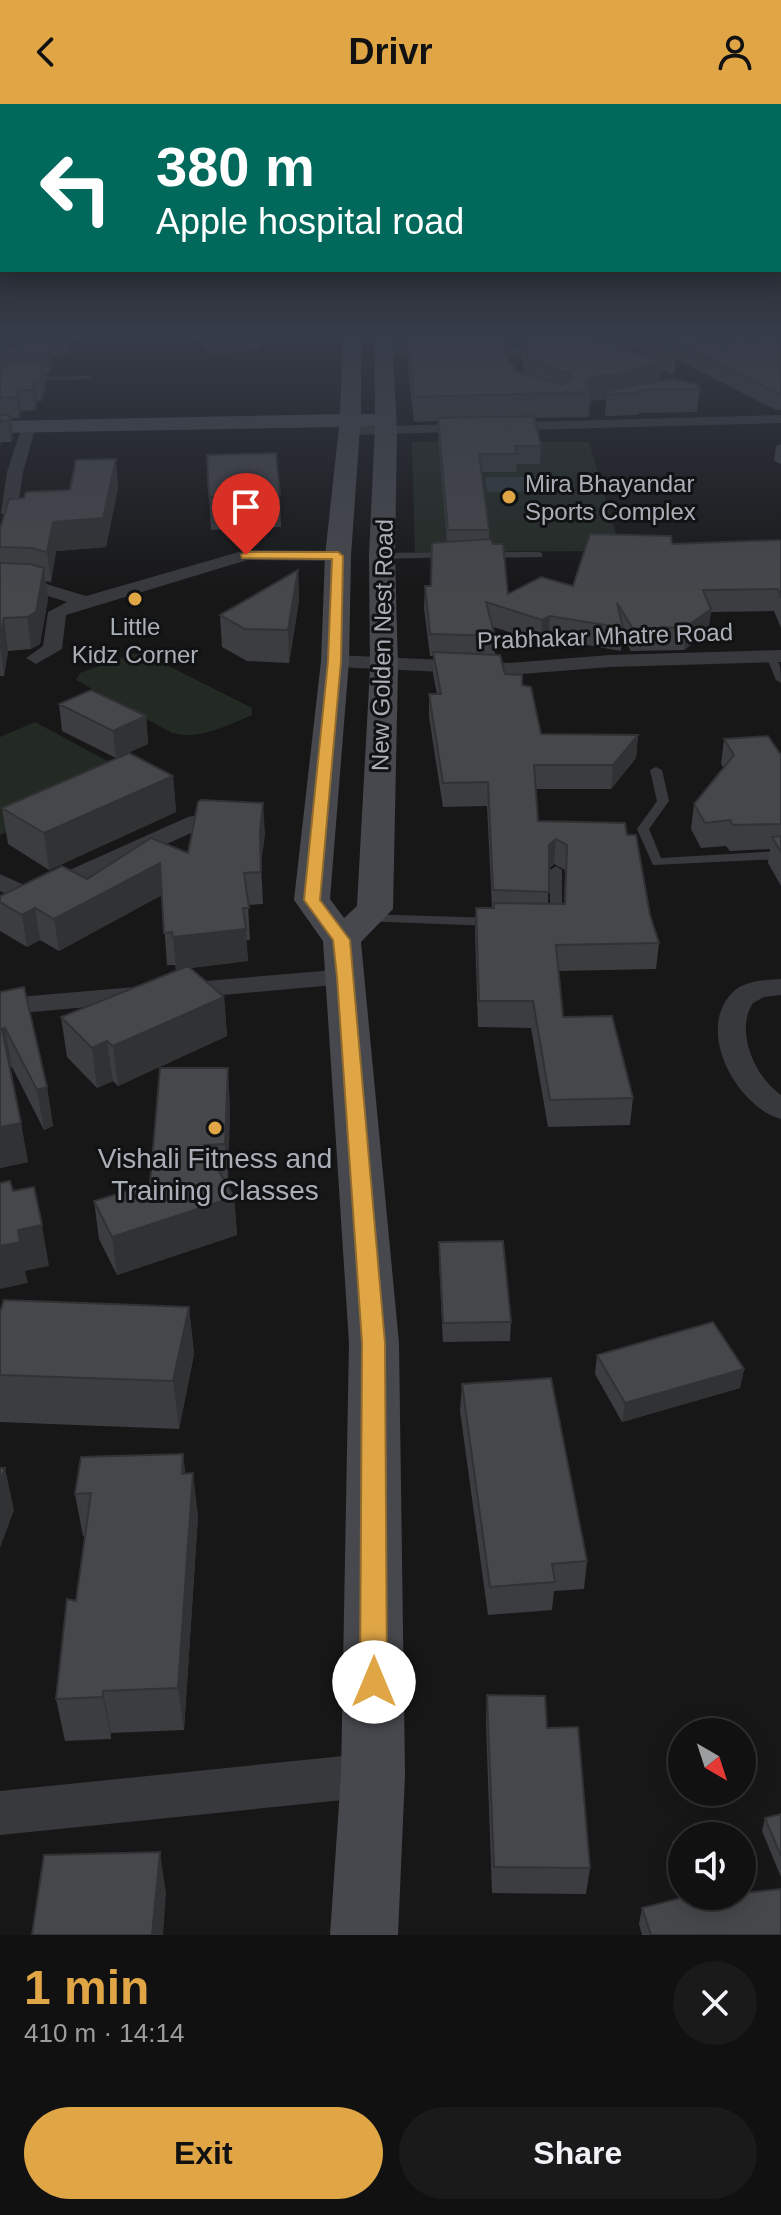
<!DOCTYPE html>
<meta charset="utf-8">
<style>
:root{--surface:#111112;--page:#1a1a1b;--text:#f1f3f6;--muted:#9c9d9f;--line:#303132;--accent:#e0a646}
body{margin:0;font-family:Arial,sans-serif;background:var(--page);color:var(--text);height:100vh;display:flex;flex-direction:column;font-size:30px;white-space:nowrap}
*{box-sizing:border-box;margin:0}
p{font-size:26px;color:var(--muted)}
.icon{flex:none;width:44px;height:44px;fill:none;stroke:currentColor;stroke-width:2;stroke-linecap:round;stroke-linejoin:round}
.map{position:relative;height:1831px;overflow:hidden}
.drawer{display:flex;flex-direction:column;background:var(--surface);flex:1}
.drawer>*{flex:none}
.hud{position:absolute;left:0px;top:0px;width:782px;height:168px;box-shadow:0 4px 20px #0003,0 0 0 2px var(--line);background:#00695c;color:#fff;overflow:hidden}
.needle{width:52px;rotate:141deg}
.fabs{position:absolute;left:668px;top:1614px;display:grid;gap:16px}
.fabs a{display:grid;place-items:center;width:88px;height:88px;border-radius:50%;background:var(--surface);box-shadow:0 4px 20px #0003,0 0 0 2px var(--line);font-size:40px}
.pin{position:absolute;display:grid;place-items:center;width:68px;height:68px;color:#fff;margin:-82px -34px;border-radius:50% 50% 50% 0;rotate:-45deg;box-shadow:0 0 8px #0007}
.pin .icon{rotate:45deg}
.me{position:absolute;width:88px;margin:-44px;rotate:0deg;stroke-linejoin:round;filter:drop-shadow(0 0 6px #0008)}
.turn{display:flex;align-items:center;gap:28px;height:168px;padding:0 24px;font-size:36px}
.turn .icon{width:104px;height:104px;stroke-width:2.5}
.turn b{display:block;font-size:56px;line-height:68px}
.round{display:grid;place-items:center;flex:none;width:84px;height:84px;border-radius:42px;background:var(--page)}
.head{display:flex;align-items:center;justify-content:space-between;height:136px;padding:0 24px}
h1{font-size:48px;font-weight:800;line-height:60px;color:var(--accent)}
.primary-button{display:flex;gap:16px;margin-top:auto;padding:16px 24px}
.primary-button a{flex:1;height:92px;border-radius:48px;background:var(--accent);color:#111;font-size:32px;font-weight:800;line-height:92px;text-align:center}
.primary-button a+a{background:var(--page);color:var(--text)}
header{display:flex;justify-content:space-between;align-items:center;height:104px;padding:0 24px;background:var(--accent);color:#111;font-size:36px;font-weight:800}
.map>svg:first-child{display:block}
.green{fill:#232a24}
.water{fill:#313a40}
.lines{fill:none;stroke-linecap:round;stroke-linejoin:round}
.lane{fill:#38393d;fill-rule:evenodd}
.street{fill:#38393d;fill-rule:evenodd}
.secondary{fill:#46484d;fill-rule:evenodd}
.wall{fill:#3c3d40;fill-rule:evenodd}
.shaded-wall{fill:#313234}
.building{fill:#46474b;stroke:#313234;stroke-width:2}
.route{fill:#e0a646;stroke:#926c2e;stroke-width:2}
.poi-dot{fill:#e0a646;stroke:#111213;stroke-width:3}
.labels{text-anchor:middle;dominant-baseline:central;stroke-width:6;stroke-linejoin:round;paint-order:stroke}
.far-poi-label{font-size:24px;fill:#aaaeb7;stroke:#111213;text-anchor:start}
.far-street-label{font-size:24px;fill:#aaaeb7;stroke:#111213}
.poi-label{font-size:28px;fill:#aaaeb7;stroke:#111213}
</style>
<header><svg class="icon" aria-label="back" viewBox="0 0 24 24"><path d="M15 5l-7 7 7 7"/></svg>Drivr<svg class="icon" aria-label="person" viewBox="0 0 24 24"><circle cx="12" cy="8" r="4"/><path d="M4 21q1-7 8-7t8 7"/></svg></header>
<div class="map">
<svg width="781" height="1831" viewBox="0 0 781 1831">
<rect width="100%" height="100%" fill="#171718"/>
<!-- green -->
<path class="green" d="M412,338H589L621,447L415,448Z
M132,550H145L252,604V611C225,622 202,636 172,629L76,576L80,569Z
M35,618L135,672L0,731V633Z"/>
<!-- water -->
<path class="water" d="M485,373H561L565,387L487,388Z"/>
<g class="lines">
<!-- lane -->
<path class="lane" d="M92,272L90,275L0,277V273Z
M450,448L453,449V453L382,455L378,452L382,449Z
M539,448L542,449V453L487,454L483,451L487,448Z
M771,549C781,554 781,568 781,579L776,576L766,552Z
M656,663L662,666L669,697L649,725L661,754L781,747V755L653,761L637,725L657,697L650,666Z
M556,762L562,766V818L556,822L550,818V766Z
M366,810L493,814L499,818L493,822L361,817L360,814L361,811Z"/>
<!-- street -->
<path class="street" d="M67,231H86L65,240L72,247L70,250L0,262V254L56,245L51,238Z
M191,231H211L216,242L248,240L251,231H263L259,246L215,250L206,248L201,236Z
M604,231H624C585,260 436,250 384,250L377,246L384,242L533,243Z
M659,231H676L690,238L659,250L654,249V243L671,238Z
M781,311V319L349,331L342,327L349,323Z
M29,318L36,322L23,368L17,409L9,414L1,409L7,368L22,322Z
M246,446L338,447L347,452L338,457L247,456L66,511L62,545L36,560L26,554L43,542L48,508L67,498L35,488L0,487V475L36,477L86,492Z
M781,546V558L610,563L509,571L335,563L325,557L335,551L509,559L610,551Z
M228,705L236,707L240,712L236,717L202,724L54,791L43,793L39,798L0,816V798L11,793L0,787V770L33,785L36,781L188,713Z
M346,865L356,867L360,873L356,879L21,909L0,915V898L18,893Z
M781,875V891L764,893L753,899C734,928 756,974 781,991V1015C737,1003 694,926 733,888C745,876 765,876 781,875Z
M373,1649L389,1656L395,1671L389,1686L373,1693L0,1731V1687Z"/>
<!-- secondary -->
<path class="secondary" d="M343,231H361V310H375L374,231H392L397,327L395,452L398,564L393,805L361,838L399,1239L405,1671L398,1831H330L341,1671L349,1239L323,837L294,796L321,557L325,452L339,323L0,329V317L340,310ZM375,322L369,452L370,564L357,802L344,814L330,795L349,557L351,452L360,323Z"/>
</g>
<!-- wall -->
<path class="wall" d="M0,231L27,241L50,237L52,256L49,269L45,270L46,279L42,297H37L35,306L21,307L19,314H11L13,332L11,338H1L0,342Z
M407,231H588H586L597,235V231H664V235L668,242L669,235L690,231H781V306H776L676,255L674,271L661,266L660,277L700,285L697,308L639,309L638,311L605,312L606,295L590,297L589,313L534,314L541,342L540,360H517L516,368H482L489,426V436L508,490L573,482L672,440L781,438V524L774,507L711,508L708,528L684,546L631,547L622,533L621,547L548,534L541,538L493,523L495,532V551L505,570L522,581L541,630L638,631L636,654L611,685H536L538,717L627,731L659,839L656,865L558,867L563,913L633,994L630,1021L548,1023L531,924L478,923L475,830L476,804H492L487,702L443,703L429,613V590H437L433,570V552H430L424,504L425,482H431L447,438L438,332V317L414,318L407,254ZM505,240H521V254L525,270L518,268L508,255ZM641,244L640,250L630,247ZM554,760L565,766L564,800H548L549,765Z
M781,340V360L774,357L776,342Z
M118,383L106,443L56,447L51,478L46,477L48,495L40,540L31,545L8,547L4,572H0V422H1L24,394L70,386Z
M280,391L281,423L211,426L209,393Z
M298,466L299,497L289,559L247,557L222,543L220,511Z
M59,600L146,612L148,640L116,654L62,627Z
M724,635L781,651V782L768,759L770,745L730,747L726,742L701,744L691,725L694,700L724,664L721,660Z
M173,672L176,708L49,766L8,740L2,704Z
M265,729L261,759L263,800L248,801L250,836H246L248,857L190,864L224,893L227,932L118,982L113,977L97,984L67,953L61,913L179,866H176L175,861H167L162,791L59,847L40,836L27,843L0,827V792L87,775Z
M0,888L47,983L53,1022L44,1026L12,963H10L28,1058L0,1064Z
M230,1001L228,1078H225L234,1093L237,1131L117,1171L99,1135L94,1097L150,1080Z
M439,1138L511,1218L510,1237L443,1238L439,1157Z
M189,1203L194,1250L179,1325L0,1318V1208Z
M597,1251L744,1265L740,1284L622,1318L595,1270Z
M462,1280L587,1457L584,1485L554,1487L552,1506L488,1511L460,1307Z
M183,1350L185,1369L198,1412L184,1626L111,1629V1635L65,1637L56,1595L76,1497L85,1432H83L75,1390Z
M487,1591L547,1624L590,1764L586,1790L492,1789L486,1619Z
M781,1710V1773L762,1727L765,1714Z
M682,1736V1786L670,1754L673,1738Z
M684,1792H742L781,1831H642L639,1820L642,1804L685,1793Z"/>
<!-- shaded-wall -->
<path class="shaded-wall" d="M0,231H58L0,250Z
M636,231H664V237L641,241V244L617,251L618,236Z
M50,237L52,256L49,269L46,250Z
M662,258L660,282L607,290L606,295L590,297L591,288L586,280L590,273Z
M44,259L46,279L42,297L40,277Z
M35,277L37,297L35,306L32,286Z
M18,286L21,307L19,314L16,293Z
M10,311L13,332L11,338L8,317Z
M116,355L118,383L106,443L56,447L51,478L47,448L53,418Z
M44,464L48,495L40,540L31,545L27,513Z
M298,466L299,497L289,559L288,526Z
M711,505L708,528L684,546L686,523Z
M550,512L548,534L541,538L542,516Z
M4,514L8,547L4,572L0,542Z
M146,612L148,640L116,654L113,627Z
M638,631L636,654L611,685L613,661Z
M173,672L176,708L49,766L44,729Z
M263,699L265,729L261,759L263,800L260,728Z
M556,735L554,760L547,766L549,741Z
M160,759L163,790L59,847L54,815Z
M35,804L40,836L27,843L22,811Z
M246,825L248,857L176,866L173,833Z
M224,893L227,932L118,982L113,942Z
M5,924L12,963L9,964L2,925Z
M107,937L113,977L97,984L92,944Z
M228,964L230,1001L228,1078L225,1040Z
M47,983L53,1022L44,1026L37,986Z
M21,1019L28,1058L0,1064V1023Z
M234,1093L237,1131L117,1171L112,1133Z
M42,1121L49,1162L25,1167L28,1179L0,1185V1142L18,1126Z
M189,1203L194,1250L179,1325L173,1277Z
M744,1265L740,1284L622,1318L625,1299Z
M183,1350L188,1393L182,1370Z
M5,1364L14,1406L0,1444V1377Z
M193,1369L198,1412L184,1626L178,1584Z
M103,1587L111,1629V1635L103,1593Z
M160,1748L166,1789L163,1831H152Z"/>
<!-- building -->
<path class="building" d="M407,231H502L508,255L518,268L562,281L572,275L570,270L529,257L522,231H585L662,258L621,270L590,273L586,280L591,288L414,293Z
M604,231H636L618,236Z
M686,231L723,243L734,237L730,231H737L751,237L765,234L766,231H781V290H779L669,235Z
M664,235L676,253L641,241Z
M50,237L46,250L0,251V245Z
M44,259L40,277H35L32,286H18L16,293L0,294V260Z
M673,275L697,281L700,285L639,286L640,289L607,290V287Z
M0,311H10L8,317H0Z
M534,312L541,342H515L517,350H479L489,426H448L438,314Z
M276,349L280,391L209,393L207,351Z
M116,355L103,414L53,418L47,448L32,444L0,443V422H1L9,395L24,394L26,388L70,386L76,356Z
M590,430L671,432L672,440L779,436L781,438V494L778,485L703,486L711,505L686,523L633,525L617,499L623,524L550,512L542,516L486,498L495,532L430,530L425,482H431L432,439L491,435L492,440H503L508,490L541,473L573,482Z
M0,459L30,460L44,464L36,508L27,513L4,514L0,536Z
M298,466L288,526L245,525L220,511Z
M433,548L500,551L505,570L522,571V581L531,583L541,630L638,631L613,661H534L538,717L625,719L627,731H636L650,811L659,839L556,841L563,913L612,912L633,994L550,996L533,897H479L476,804H494V799L565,800L567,741L556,735L549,741V788L493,786L488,678L443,679L429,590H441Z
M91,586L146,612L113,627L59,600Z
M768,632L781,651V720L733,721L730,716L705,719L694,700L734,651L724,635Z
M129,649L173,672L44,729L2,704Z
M201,696L263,699L260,728L261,768L244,769L249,804H243L246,825L173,833L172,828L164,829L160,759L54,815L35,804L22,811L0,798V792L62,762L87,775L151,734L188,749L198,698Z
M781,732V748L772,733Z
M188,862L224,893L113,942L107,937L92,944L61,913Z
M24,883L47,983L37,986L5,924L2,925L21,1019L0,1023V888Z
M160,964H228L225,1040L204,1041L234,1093L112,1133L94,1097L150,1080Z
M10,1077L13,1087L34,1083L42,1121L18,1126L20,1138L0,1142V1079Z
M503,1137L511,1218L443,1219L439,1138Z
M4,1196L189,1203L173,1277L0,1271V1208Z
M713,1218L744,1265L625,1299L597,1251Z
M551,1274L587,1457L552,1460L555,1478L490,1483L462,1280Z
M183,1350L182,1370L193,1369L178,1584L103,1587V1593L56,1595L67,1495L76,1497L91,1389L75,1390L81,1353Z
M0,1364H5L0,1377Z
M487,1591L545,1592L547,1624L578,1623L590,1764L494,1763Z
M781,1710V1752L765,1714Z
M682,1736V1761L673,1738Z
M160,1748L152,1831H32L44,1751Z
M781,1785V1831H651L642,1804L689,1792H742V1789Z"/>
<!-- sky -->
<linearGradient id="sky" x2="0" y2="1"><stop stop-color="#0d0d0d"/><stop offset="0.47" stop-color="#363c48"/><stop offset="1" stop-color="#363c48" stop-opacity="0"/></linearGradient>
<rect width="781" height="487" fill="url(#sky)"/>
<!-- route -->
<path class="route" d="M246,448H338L343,452L341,557L320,796L350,836L385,1239L387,1578L383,1587L374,1591L364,1587L360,1578L362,1239L337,873L333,836L304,796L328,557L332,455L242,454L241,451Z"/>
<!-- markers -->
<g class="poi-dot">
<circle cx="509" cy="393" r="8"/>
<circle cx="135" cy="495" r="8"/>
<circle cx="215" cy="1024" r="8"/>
</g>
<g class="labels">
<!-- far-poi labels -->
<g class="far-poi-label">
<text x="525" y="379">Mira Bhayandar<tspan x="525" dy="28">Sports Complex</tspan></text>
<text x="135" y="522" text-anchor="middle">Little<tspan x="135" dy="28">Kidz Corner</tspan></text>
</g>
<!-- far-street labels -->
<g class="far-street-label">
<text transform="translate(605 532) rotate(-2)">Prabhakar Mhatre Road</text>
<text transform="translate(382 541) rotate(-89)">New Golden Nest Road</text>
</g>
<!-- poi labels -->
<g class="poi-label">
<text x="215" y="1054">Vishali Fitness and<tspan x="215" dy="32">Training Classes</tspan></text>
</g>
</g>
</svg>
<div class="fabs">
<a><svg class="needle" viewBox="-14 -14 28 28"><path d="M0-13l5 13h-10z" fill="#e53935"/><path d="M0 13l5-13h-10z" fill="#9c9d9f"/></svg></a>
<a><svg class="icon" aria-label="sound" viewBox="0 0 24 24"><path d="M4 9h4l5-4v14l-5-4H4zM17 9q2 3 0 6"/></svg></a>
</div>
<div class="pin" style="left:246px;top:451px;background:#d93025"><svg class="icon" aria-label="arrive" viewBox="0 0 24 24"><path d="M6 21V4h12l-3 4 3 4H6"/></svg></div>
<svg class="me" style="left:374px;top:1578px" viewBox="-20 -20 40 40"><circle r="19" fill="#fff"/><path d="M0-13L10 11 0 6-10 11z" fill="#e0a646"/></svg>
<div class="hud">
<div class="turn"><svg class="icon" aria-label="left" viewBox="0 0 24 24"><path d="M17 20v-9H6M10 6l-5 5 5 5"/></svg><div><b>380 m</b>Apple hospital road</div></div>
</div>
</div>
<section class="drawer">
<div class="head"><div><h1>1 min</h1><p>410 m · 14:14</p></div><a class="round"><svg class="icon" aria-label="close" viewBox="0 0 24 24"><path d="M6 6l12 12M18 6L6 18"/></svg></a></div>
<div class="primary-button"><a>Exit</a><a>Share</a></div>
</section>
